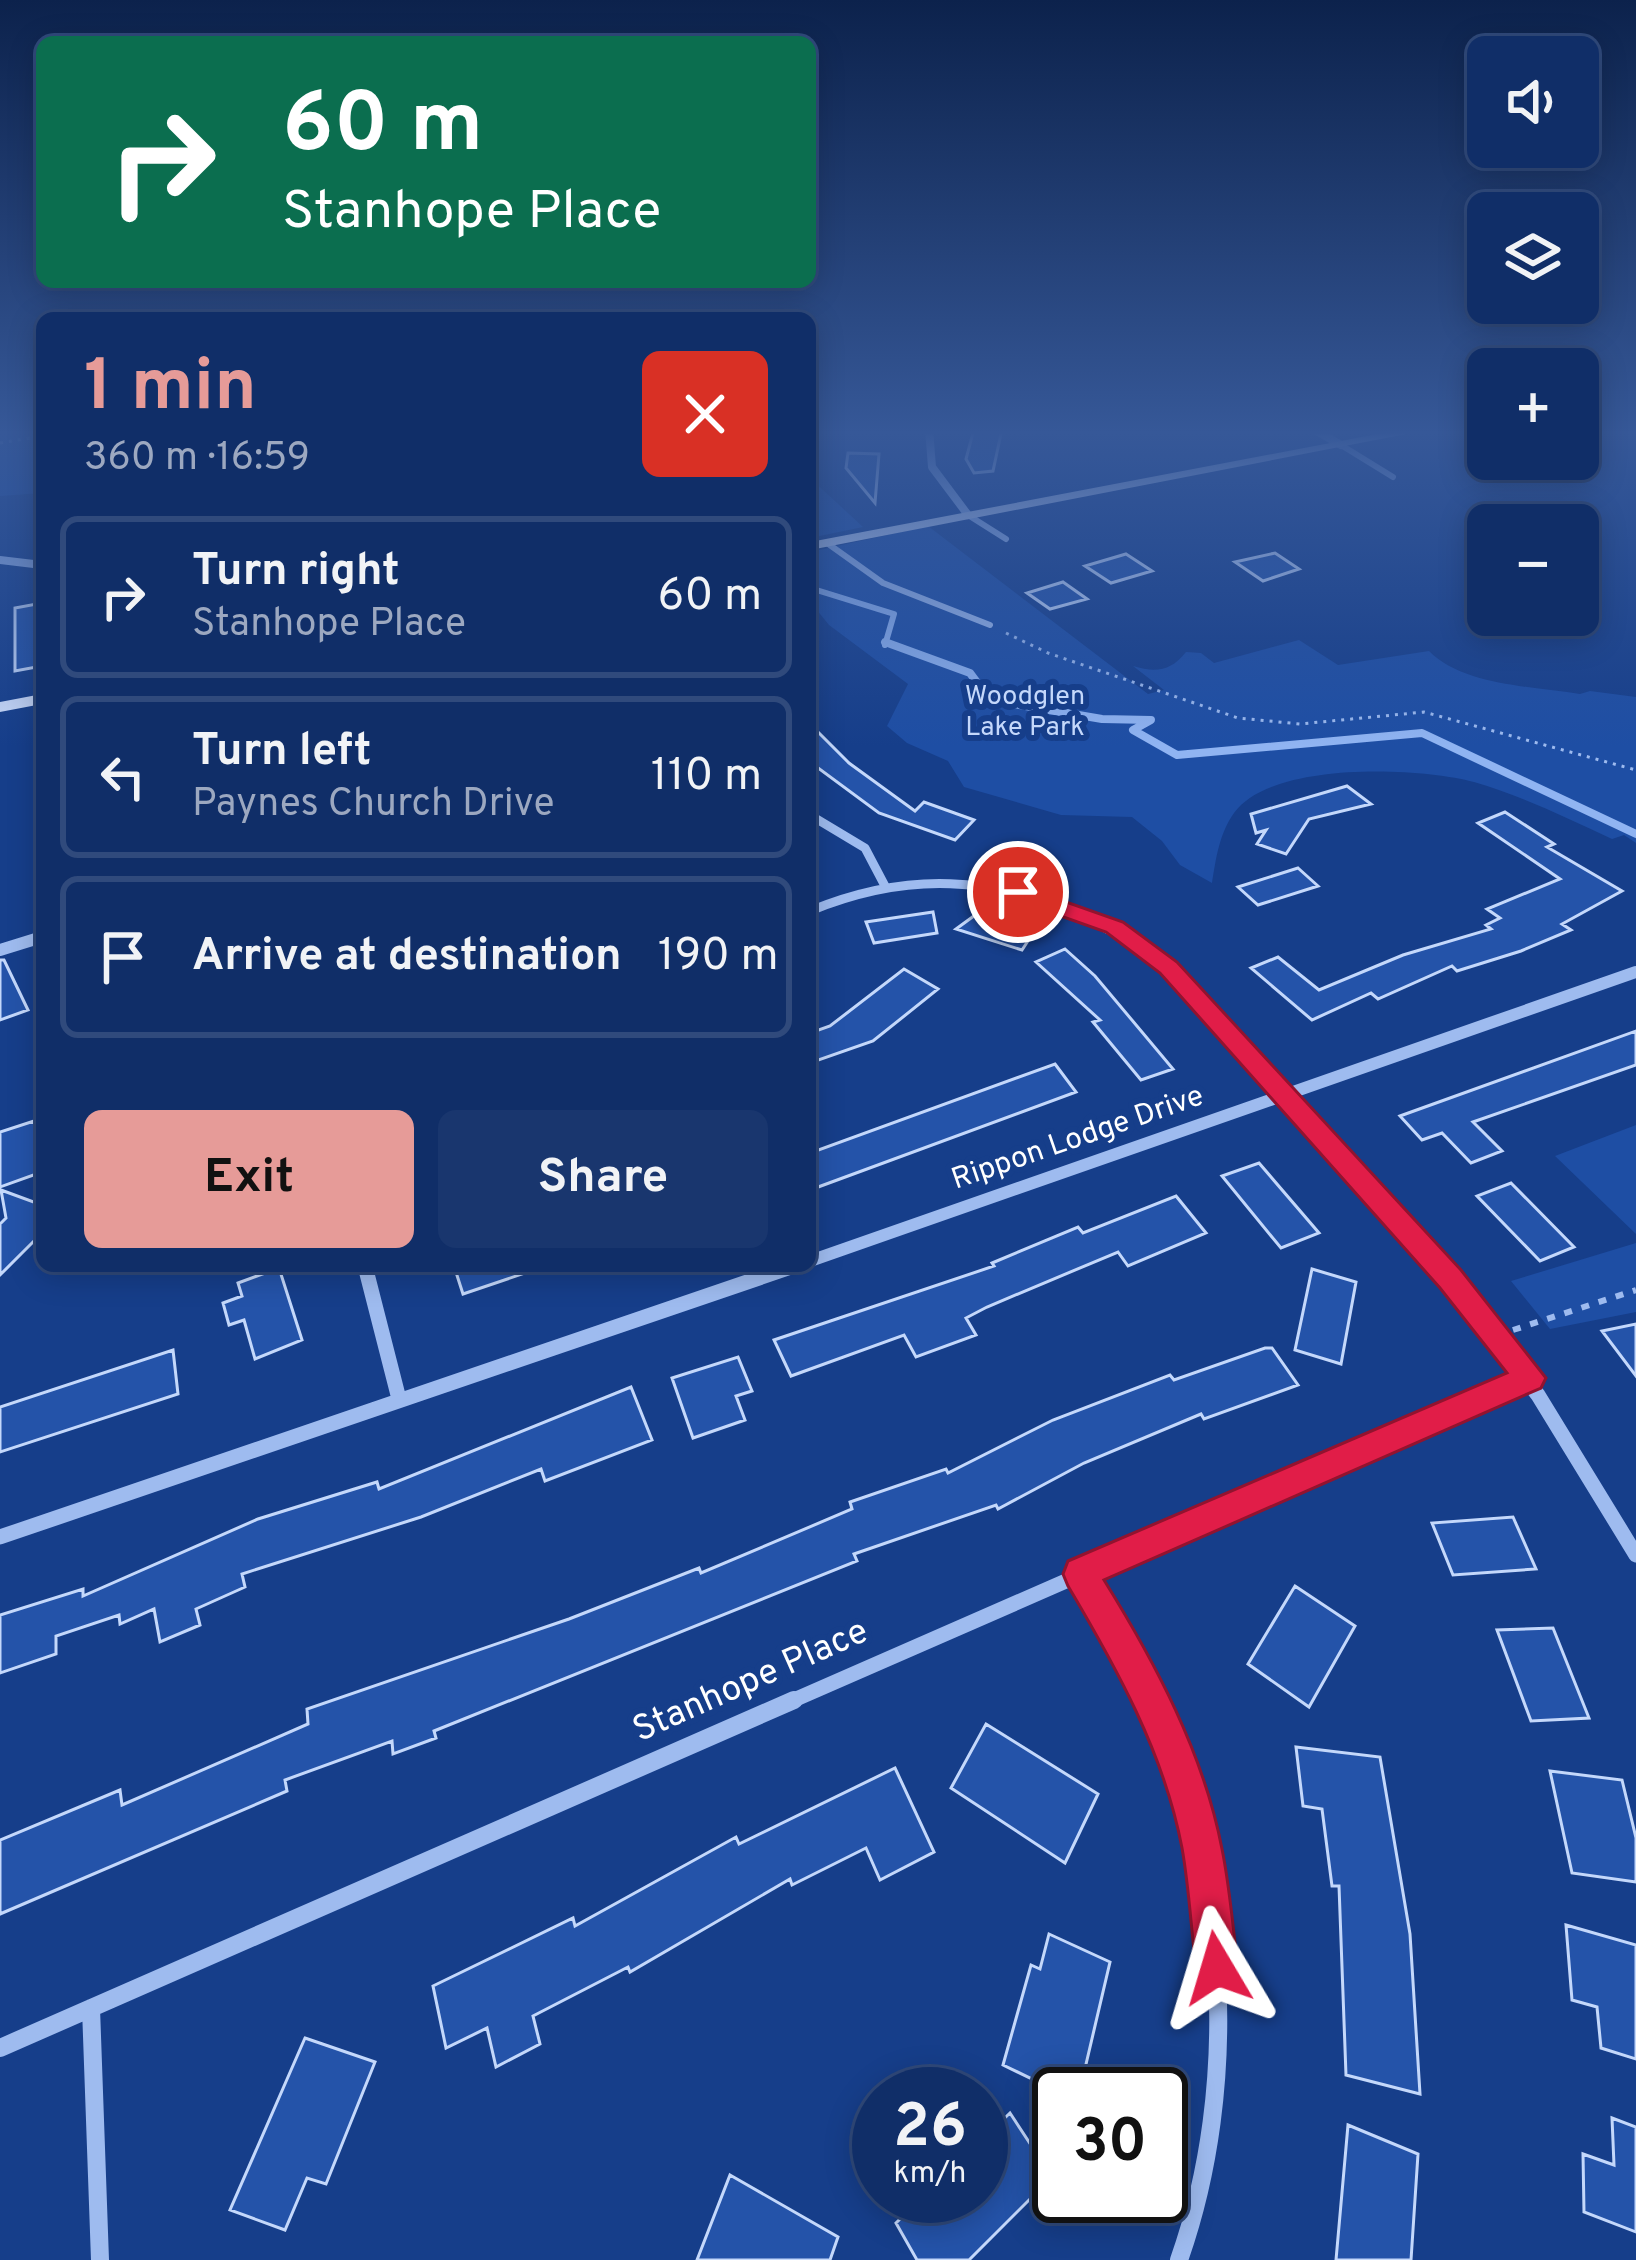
<!DOCTYPE html>
<meta charset="utf-8">
<style>
:root{--surface:#102e68;--page:#19366e;--text:#f1f3f6;--muted:#9ca8c0;--line:#304a7c;--accent:#e69b98}
body{margin:0;font-family:Overpass,sans-serif;background:var(--page);color:var(--text);height:100vh;display:flex;flex-direction:column;font-size:45px;white-space:nowrap}
*{box-sizing:border-box;margin:0}
p{font-size:39px;color:var(--muted)}
.icon{flex:none;width:66px;height:66px;fill:none;stroke:currentColor;stroke-width:2;stroke-linecap:round;stroke-linejoin:round}
.map{position:relative;flex:1;overflow:hidden}
.sheet{position:absolute;left:36px;top:312px;width:780px;height:960px;display:flex;flex-direction:column;background:var(--surface);border-radius:18px;box-shadow:0 6px 30px #0003,0 0 0 3px var(--line)}
.sheet>*{flex:none}
.guide{position:absolute;left:36px;top:36px;width:780px;height:252px;border-radius:18px;box-shadow:0 6px 30px #0003,0 0 0 3px var(--line);background:#0b6e4f;color:#fff;overflow:hidden}
.tools{position:absolute;left:1467px;top:36px;display:grid;gap:24px}
.tools a{display:grid;place-items:center;width:132px;height:132px;border-radius:18px;background:var(--surface);box-shadow:0 6px 30px #0003,0 0 0 3px var(--line);font-size:60px}
.speed{position:absolute;left:852px;top:2067px;display:flex;gap:24px;font-size:60px;font-weight:700;text-align:center}
.speed>*{display:grid;place-content:center;width:156px;height:156px;border-radius:50%;background:var(--surface);box-shadow:0 6px 30px #0003,0 0 0 3px var(--line);line-height:1}
.speed small{font-size:30px;font-weight:400}
.speed .limit{border:6px solid #111;border-radius:18px;background:#fff;color:#111}
.pin{position:absolute;display:grid;place-items:center;width:102px;height:102px;color:#fff;margin:-51px;border:6px solid #fff;border-radius:50%;box-shadow:0 3px 12px #0007}
.me{position:absolute;width:132px;margin:-66px;rotate:353deg;stroke-linejoin:round;filter:drop-shadow(0 0 9px #0008)}
.turn{display:flex;align-items:center;gap:42px;height:252px;padding:0 48px;font-size:54px}
.turn .icon{width:156px;height:156px;stroke-width:2.5}
.turn b{display:block;font-size:84px;line-height:102px}
.round{display:grid;place-items:center;flex:none;width:126px;height:126px;border-radius:18px;background:var(--page)}
.headline{display:flex;align-items:center;justify-content:space-between;height:204px;padding:0 48px}
h1{font-size:72px;font-weight:700;line-height:90px;color:var(--accent)}
.cta{display:flex;gap:24px;margin-top:auto;padding:24px 48px}
.cta a{flex:1;height:138px;border-radius:18px;background:var(--accent);color:#111;font-size:48px;font-weight:700;line-height:138px;text-align:center}
.cta a+a{background:var(--page);color:var(--text)}
ul{padding:0;list-style:none}
li{display:flex;align-items:center;gap:36px;height:162px;margin:0 24px 18px;padding:0 24px;border:6px solid var(--line);border-radius:18px}
li div{flex:1}
li b{display:block;font-size:45px}
li em{font-style:normal}
.map>svg:first-child{display:block}
.green{fill:#1e4ea4}
.lines{fill:none;stroke-linecap:round;stroke-linejoin:round}
.stream-far1{stroke:#90b4f2;stroke-width:6}
.stream{stroke:#90b4f2;stroke-width:8}
.building{fill:#2453a9;stroke:#c4d8fb;stroke-width:3}
.path-far1{stroke:#9ebbef;stroke-width:3;stroke-dasharray:3 6;stroke-linecap:butt}
.path{stroke:#9ebbef;stroke-width:6;stroke-dasharray:8 10;stroke-linecap:butt}
.lane{stroke:#9ebbef;stroke-width:6}
.street-far4{stroke:#9ebbef;stroke-width:8}
.street-far3{stroke:#9ebbef;stroke-width:9}
.street-far2{stroke:#9ebbef;stroke-width:12}
.street-far1{stroke:#9ebbef;stroke-width:15}
.street{stroke:#9ebbef;stroke-width:18}
.secondary{fill:#cbdbfa;fill-rule:evenodd}
.route{fill:#e11d48;stroke:#92132f;stroke-width:3}
.labels{text-anchor:middle;dominant-baseline:central;stroke-width:12;stroke-linejoin:round;paint-order:stroke}
.far-park-label{font-size:27px;fill:#c4d8fb;stroke:#163e8a}
.street-label{font-size:30px;fill:#fff;stroke:#163e8a}
.near-street-label{font-size:36px;fill:#fff;stroke:#163e8a}
</style>
<div class="map">
<svg width="1636" height="2260" viewBox="0 0 1636 2260">
<rect width="100%" height="100%" fill="#163e8a"/>
<!-- green -->
<path class="green" d="M0,429H42V493L0,496Z
M810,478L863,527L810,538Z
M928,526L1148,694L1164,690L1133,666C1156,673 1171,671 1186,652L1201,653L1214,663L1299,640L1338,665L1429,651C1464,686 1532,686 1580,694L1590,691L1636,697V843L1624,835L1612,839C1567,818 1522,796 1474,782C1418,767 1271,761 1234,813C1219,834 1216,859 1212,883L1180,865L1162,841L1132,817L1061,815L964,787L948,761L907,743L887,726L908,684L829,625L816,609H810V552Z
M1636,1125V1234L1555,1156Z
M1636,1243V1312L1550,1329L1511,1281Z"/>
<g class="lines">
<!-- stream-far1 -->
<path class="stream-far1" d="M810,588L894,614L885,645"/>
<!-- stream -->
<path class="stream" d="M885,642L970,673L990,700L1102,719L1151,720L1133,730L1177,755L1422,733L1636,834"/>
</g>
<!-- building -->
<path class="building" d="M974,429H1002L993,471L974,473L966,459Z
M848,453L879,454L875,503L846,468Z
M1275,553L1299,569L1263,581L1235,562Z
M1126,554L1152,571L1111,583L1085,566Z
M1063,582L1087,599L1050,609L1027,593Z
M42,603V666L15,671V608Z
M810,724L849,763L915,811L924,802L974,820L955,840L879,813L810,762Z
M1347,786L1371,804L1309,819L1286,854L1257,844L1266,830L1256,833L1251,814Z
M1505,812L1554,844L1547,847L1622,891L1562,924L1571,930L1521,951L1457,971L1452,966L1378,999L1371,993L1312,1020L1251,968L1278,957L1319,990L1403,955L1491,929L1486,925L1500,918L1487,909L1560,879L1478,823Z
M1298,868L1318,886L1258,905L1238,887Z
M933,912L937,933L874,943L866,922Z
M978,913L1035,930L1022,950L956,929Z
M1065,949L1095,976L1173,1069L1141,1080L1093,1022L1100,1020L1036,962Z
M0,960H4L28,1010L0,1020Z
M904,969L938,989L873,1041L810,1063V1033L830,1026Z
M1636,1031V1065L1473,1122L1502,1151L1471,1163L1442,1133L1422,1140L1400,1116Z
M1055,1064L1076,1092L810,1190V1153Z
M34,1121L42,1172L0,1187V1132Z
M1259,1163L1319,1233L1281,1248L1222,1176Z
M1511,1183L1574,1247L1540,1261L1477,1196Z
M1,1190L42,1205V1233L0,1275V1224L6,1218Z
M1176,1196L1206,1233L1128,1266L1118,1252L987,1307L966,1318L976,1335L916,1357L904,1335L791,1376L774,1340L994,1266L992,1263L1078,1227L1083,1233Z
M454,1266H534V1270L463,1294Z
M279,1268L302,1340L255,1359L244,1320L229,1325L223,1303L242,1296L238,1283Z
M1312,1269L1356,1282L1341,1364L1295,1350Z
M1636,1324V1376L1602,1331Z
M1265,1348H1272L1298,1385L1204,1419L1201,1414L1084,1463L998,1509L996,1505L854,1554L857,1561L434,1731L436,1738L393,1754L392,1741L285,1780L287,1791L0,1914V1840L120,1790L122,1805L308,1724L307,1709L569,1619L699,1568L701,1573L852,1509L850,1502L946,1469L948,1473L1053,1420L1170,1375L1174,1380Z
M173,1350L178,1394L0,1452V1407Z
M738,1357L752,1391L736,1396L745,1420L693,1438L672,1378Z
M631,1387L652,1440L545,1481L541,1469L421,1517L242,1574L245,1587L196,1609L200,1625L160,1642L154,1609L120,1624L119,1615L56,1636V1654L0,1673V1615L83,1589V1596L258,1519L377,1482L379,1489Z
M1513,1517L1536,1569L1453,1575L1432,1523Z
M1295,1586L1355,1626L1309,1707L1248,1664Z
M1553,1628L1589,1718L1531,1721L1497,1630Z
M986,1724L1098,1794L1065,1863L951,1788Z
M1296,1747L1380,1757L1410,1934L1420,2094L1346,2075L1339,1886H1332L1322,1809L1303,1806Z
M895,1768L934,1852L880,1880L866,1848L792,1885L790,1879L630,1972L628,1967L533,2016L540,2044L496,2067L487,2028L446,2048L433,1986L573,1918L575,1926L736,1837L739,1844Z
M1550,1771L1622,1780L1636,1838V1882L1572,1873Z
M1566,1925L1636,1945V2059L1601,2048L1597,2007L1572,2000Z
M1049,1934L1110,1962L1079,2094H1063L1003,2065L1031,1965L1040,1969Z
M305,2038L375,2062L326,2184L307,2178L285,2230L230,2210Z
M1010,2113L1052,2177L969,2260H917L896,2223L924,2196H981V2141Z
M1612,2118L1636,2127V2232L1584,2212L1583,2154L1614,2165Z
M1348,2125L1418,2154L1411,2260H1336Z
M730,2175L838,2237L830,2260H697Z"/>
<g class="lines">
<!-- path-far1 -->
<path class="path-far1" d="M0,443L42,436
M1006,633L1048,653L1238,718L1300,724L1424,712L1636,770"/>
<!-- path -->
<path class="path" d="M1513,1330L1636,1290"/>
<!-- lane -->
<path class="lane" d="M1341,445L1393,477
M968,515L1006,539
M827,543L883,583L990,625"/>
<!-- street-far4 -->
<path class="street-far4" d="M929,429L932,467L968,515
M1313,429L1341,445
M0,560L42,565"/>
<!-- street-far3 -->
<path class="street-far3" d="M810,815L865,848L885,886
M810,911C910,870 991,877 1090,918"/>
<!-- street-far2 -->
<path class="street-far2" d="M1083,915L1131,940L1169,968L1436,1264
M0,950L42,937
M810,1261L1636,972"/>
<!-- street-far1 -->
<path class="street-far1" d="M1433,1261L1538,1395L1636,1555
M365,1266L399,1399
M0,1537L794,1266
M1080,1573L1152,1703
M787,1703L1530,1378"/>
<!-- street -->
<path class="street" d="M1151,1700C1228,1868 1241,2085 1179,2260
M91,2008L100,2260
M0,2048L794,1700"/>
<!-- secondary -->
<path class="secondary" d="M1404,429H1432L810,550V542Z
M42,694V704L0,712V702Z"/>
</g>
<!-- sky -->
<linearGradient id="sky" x2="0" y2="1"><stop stop-color="#0c224c"/><stop offset="0.58" stop-color="#365898"/><stop offset="1" stop-color="#365898" stop-opacity="0"/></linearGradient>
<rect width="1636" height="746" fill="url(#sky)"/>
<!-- route -->
<path class="route" d="M1018,885L1123,922L1177,962L1461,1270L1546,1378L1541,1388L1104,1580C1155,1662 1204,1754 1222,1849C1230,1888 1233,1929 1238,1968L1232,1983L1217,1989L1202,1983L1196,1968C1191,1928 1189,1887 1182,1848C1164,1753 1116,1667 1068,1586L1063,1574L1068,1561L1507,1373L1440,1288L1160,973L1106,932L1010,898L1007,892Z"/>
<g class="labels">
<!-- far-park labels -->
<g class="far-park-label">
<text x="1025" y="697">Woodglen<tspan x="1025" dy="31">Lake Park</tspan></text>
</g>
<!-- street labels -->
<g class="street-label">
<text transform="translate(1078 1139) rotate(-19)">Rippon Lodge Drive</text>
</g>
<!-- near-street labels -->
<g class="near-street-label">
<text transform="translate(751 1682) rotate(-24)">Stanhope Place</text>
</g>
</g>
</svg>
<div class="tools">
<a><svg class="icon" aria-label="sound" viewBox="0 0 24 24"><path d="M4 9h4l5-4v14l-5-4H4zM17 9q2 3 0 6"/></svg></a>
<a><svg class="icon" aria-label="layers" viewBox="0 0 24 24"><path d="M12 4l9 5-9 5-9-5zM3 14l9 5 9-5"/></svg></a>
<a>+</a>
<a>−</a>
</div>
<div class="speed"><div>26<small>km/h</small></div><div class="limit">30</div></div>
<div class="pin" style="left:1018px;top:892px;background:#d93025"><svg class="icon" aria-label="arrive" viewBox="0 0 24 24"><path d="M6 21V4h12l-3 4 3 4H6"/></svg></div>
<svg class="me" style="left:1217px;top:1968px" viewBox="-20 -20 40 40"><path d="M0-17L14 15 0 8-14 15z" fill="#e11d48" stroke="#fff" stroke-width="4"/></svg>
<div class="guide">
<div class="turn"><svg class="icon" aria-label="right" viewBox="0 0 24 24"><path d="M7 20v-9h11M14 6l5 5-5 5"/></svg><div><b>60 m</b>Stanhope Place</div></div>
</div>
<section class="sheet">
<div class="headline"><div><h1>1 min</h1><p>360 m · 16:59</p></div><a class="round" style="background:#d93025;color:#fff"><svg class="icon" aria-label="close" viewBox="0 0 24 24"><path d="M6 6l12 12M18 6L6 18"/></svg></a></div>
<ul>
<li><svg class="icon" aria-label="right" viewBox="0 0 24 24"><path d="M7 20v-9h11M14 6l5 5-5 5"/></svg><div><b>Turn right</b><p>Stanhope Place</p></div><em>60 m</em></li>
<li><svg class="icon" aria-label="left" viewBox="0 0 24 24"><path d="M17 20v-9H6M10 6l-5 5 5 5"/></svg><div><b>Turn left</b><p>Paynes Church Drive</p></div><em>110 m</em></li>
<li><svg class="icon" aria-label="arrive" viewBox="0 0 24 24"><path d="M6 21V4h12l-3 4 3 4H6"/></svg><div><b>Arrive at destination</b></div><em>190 m</em></li>
</ul>
<div class="cta"><a>Exit</a><a>Share</a></div>
</section>
</div>
